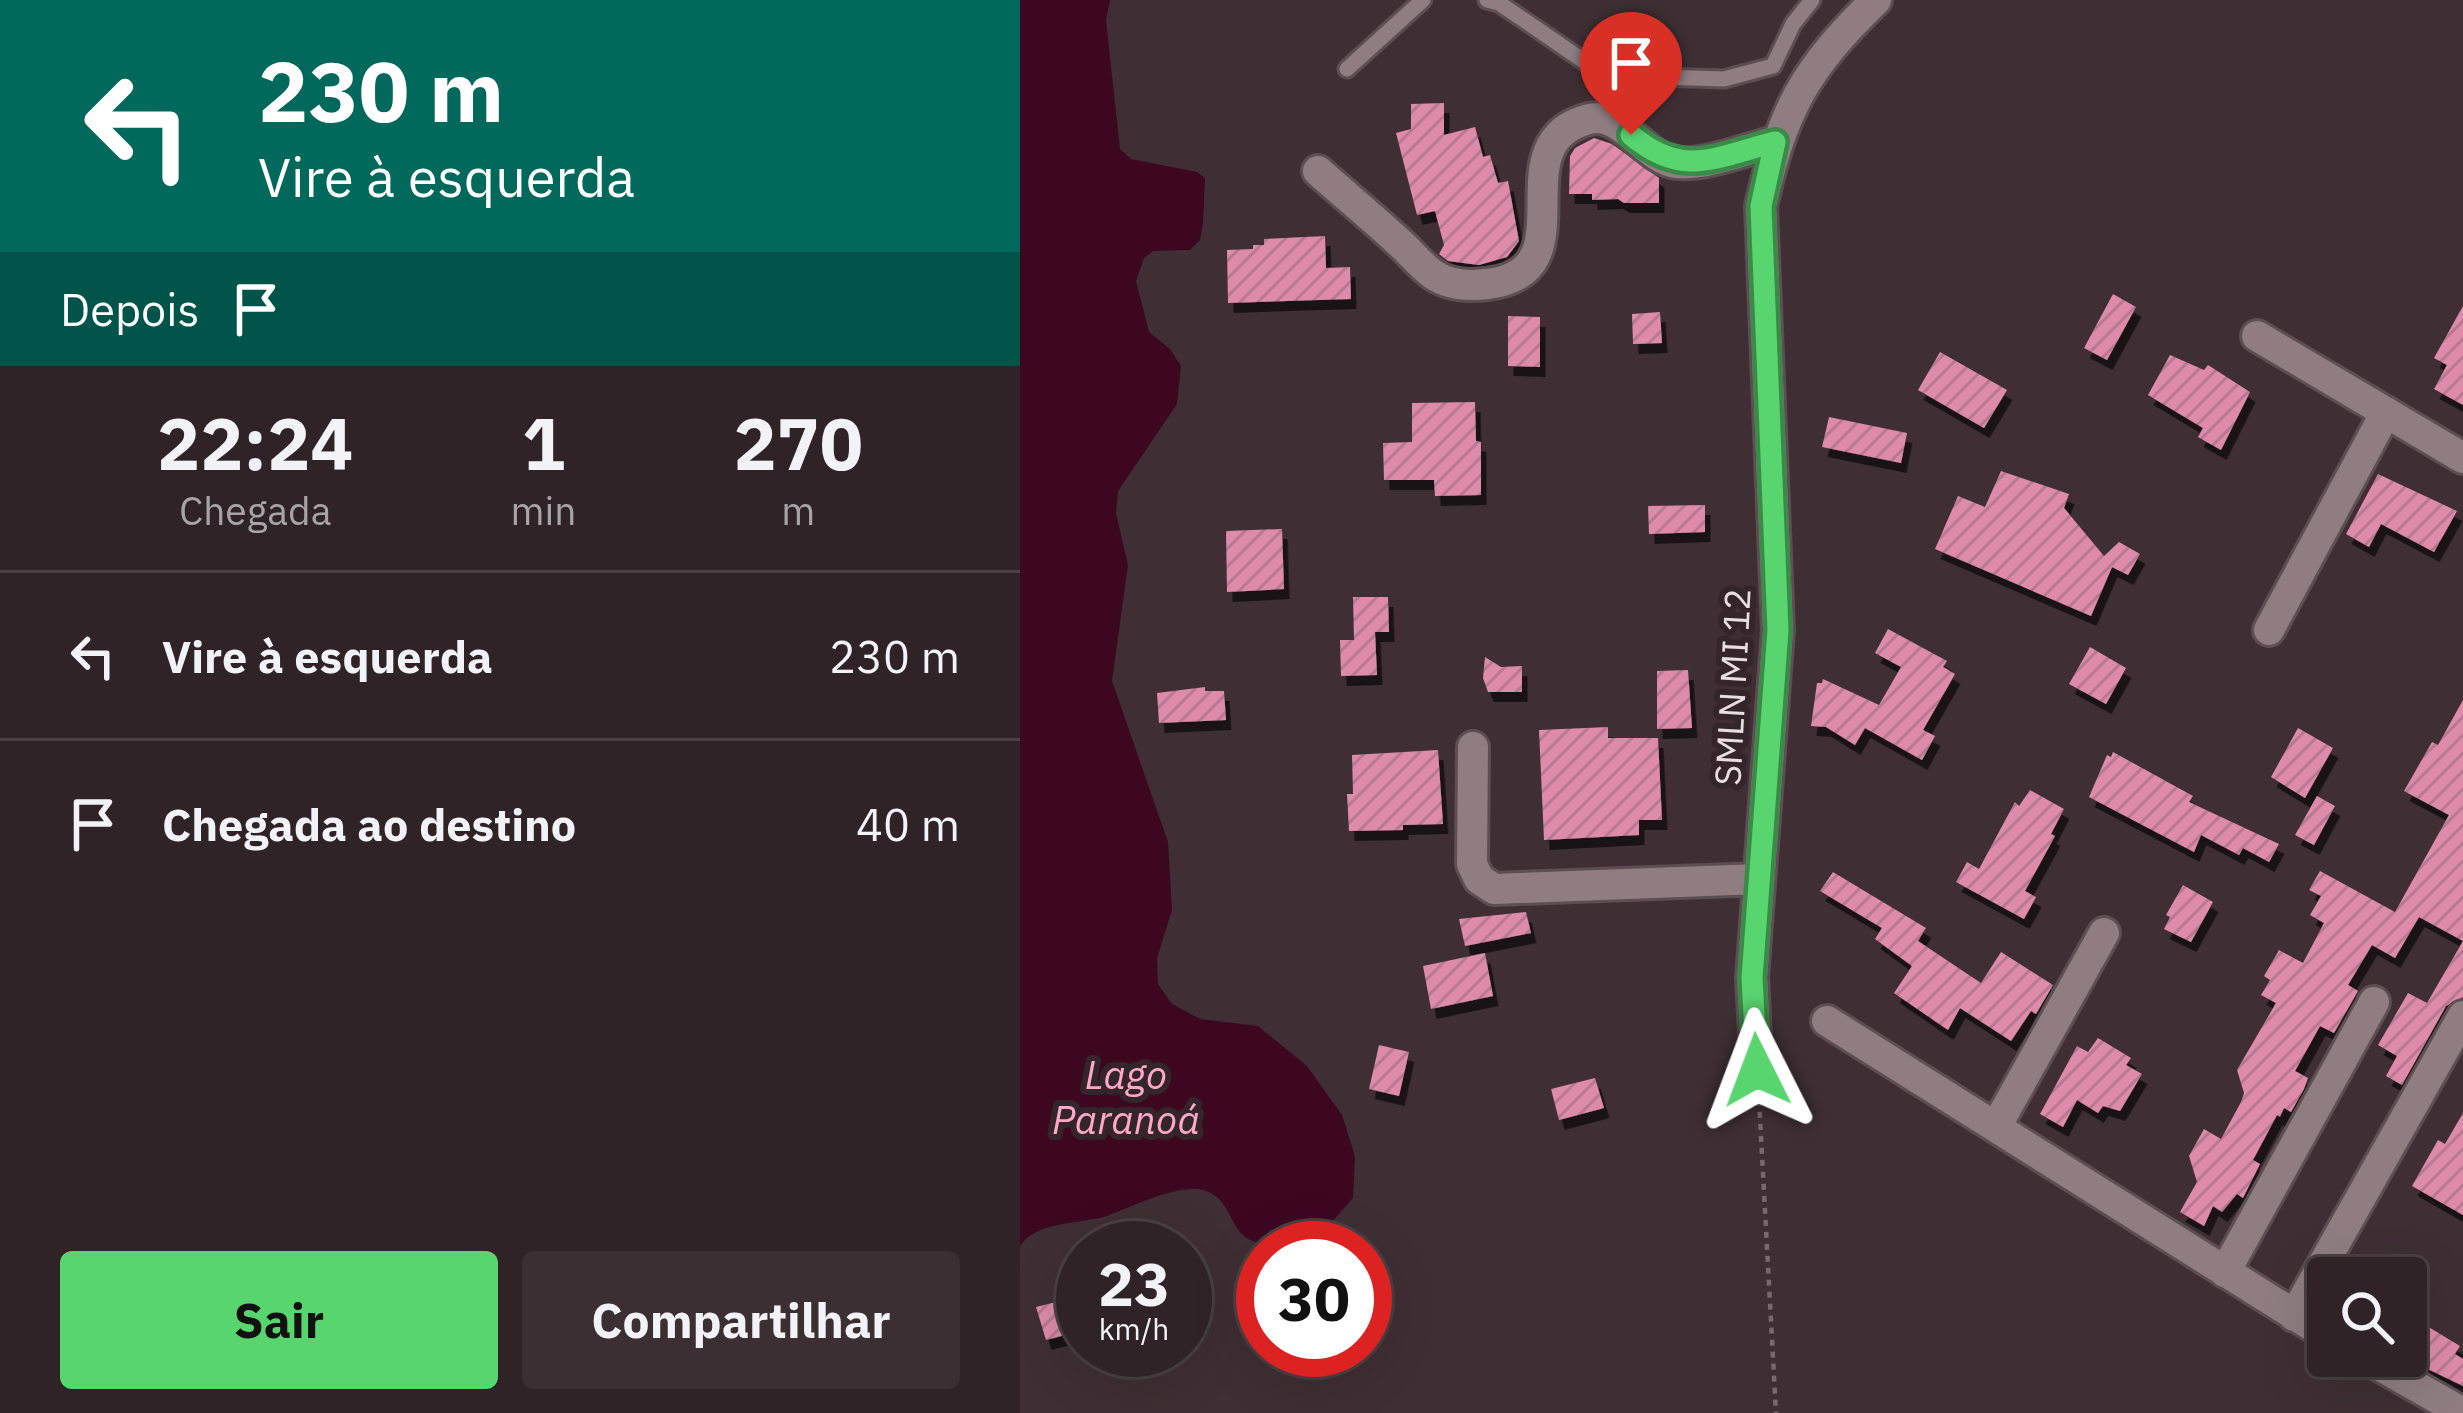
<!DOCTYPE html>
<html lang="pt">
<meta charset="utf-8">
<style>
:root{--surface:#2f2327;--page:#3b2f33;--text:#f1f3f6;--muted:#a7a4a7;--line:#4a4044;--accent:#59d56f}
body{margin:0;font-family:"IBM Plex Sans",sans-serif;background:var(--page);color:var(--text);height:100vh;display:flex;flex-direction:column;font-size:45px;white-space:nowrap}
*{box-sizing:border-box;margin:0}
p{font-size:39px;color:var(--muted)}
.icon{flex:none;width:66px;height:66px;fill:none;stroke:currentColor;stroke-width:2;stroke-linecap:round;stroke-linejoin:round}
.map{position:relative;flex:1;overflow:hidden}
.panel{display:flex;flex-direction:column;background:var(--surface);width:1020px}
.panel>*{flex:none}
.top-card{background:#00695c;color:#fff;overflow:hidden}
.tools{position:absolute;left:1287px;top:1257px;display:grid;gap:24px}
.tools a{display:grid;place-items:center;width:120px;height:120px;border-radius:12px;background:var(--surface);box-shadow:0 12px 48px #0002,0 0 0 3px var(--line);font-size:60px}
.speed{position:absolute;left:36px;top:1221px;display:flex;gap:24px;font-size:60px;font-weight:700;text-align:center}
.speed>*{display:grid;place-content:center;width:156px;height:156px;border-radius:50%;background:var(--surface);box-shadow:0 12px 48px #0002,0 0 0 3px var(--line);line-height:1}
.speed small{font-size:30px;font-weight:400}
.speed .limit{border:18px solid #d22;background:#fff;color:#111}
.pin{position:absolute;display:grid;place-items:center;width:102px;height:102px;color:#fff;margin:-123px -51px;border-radius:50% 50% 50% 0;rotate:-45deg;box-shadow:0 0 12px #0007}
.pin .icon{rotate:45deg}
.me{position:absolute;width:132px;margin:-66px;rotate:357deg;stroke-linejoin:round;filter:drop-shadow(0 0 9px #0008)}
.turn{display:flex;align-items:center;gap:42px;height:252px;padding:0 60px;font-size:54px}
.turn .icon{width:156px;height:156px;stroke-width:2.5}
.turn b{display:block;font-size:84px;line-height:102px}
.then{display:flex;align-items:center;height:114px;padding:0 60px;background:#0003;gap:24px;font-size:45px}
.eta{display:flex;justify-content:space-evenly;align-items:center;height:204px;text-align:center}
.eta b{font-size:72px;font-weight:700;line-height:84px}
.action{display:flex;gap:24px;margin-top:auto;padding:24px 60px}
.action a{flex:1;height:138px;border-radius:12px;background:var(--accent);color:#111;font-size:48px;font-weight:700;line-height:138px;text-align:center}
.action a+a{background:var(--page);color:var(--text)}
ul{padding:0;list-style:none}
li{display:flex;align-items:center;gap:36px;height:168px;padding:0 60px;border-top:3px solid var(--line)}
li div{flex:1}
li b{display:block;font-size:45px}
li em{font-style:normal}
main{display:flex;flex:1;min-height:0}
.map>svg:first-child{display:block}
.water{fill:#3d0720}
.building{fill:url(#building-hatch);filter:url(#shadow)}
.lines{fill:none;stroke-linecap:round;stroke-linejoin:round}
.service-casing{stroke:#5c4e53;stroke-width:21}
.minor-casing{stroke:#5c4e53;stroke-width:36}
.path{stroke:#77696d;stroke-width:4.5;stroke-dasharray:6 6;stroke-linecap:butt}
.service{stroke:#8f7d82;stroke-width:15}
.minor{stroke:#8f7d82;stroke-width:30}
.route-casing{stroke:#3a8a48;stroke-width:30}
.route{stroke:#59d56f;stroke-width:21}
.labels{text-anchor:middle;dominant-baseline:central;stroke-width:12;stroke-linejoin:round;paint-order:stroke}
.street-label{font-size:36px;fill:#e8dde0;stroke:#34252a}
.water-label{font-size:39px;font-style:italic;fill:#fea7c6;stroke:#34252a}
</style>
<main>
<section class="panel">
<div class="top-card">
<div class="turn"><svg class="icon" aria-label="left" viewBox="0 0 24 24"><path d="M17 20v-9H6M10 6l-5 5 5 5"/></svg><div><b>230 m</b>Vire à esquerda</div></div>
<div class="then">Depois<svg class="icon" aria-label="arrive" viewBox="0 0 24 24"><path d="M6 21V4h12l-3 4 3 4H6"/></svg></div>
</div>
<div class="eta">
<div><b>22:24</b><p>Chegada</p></div>
<div><b>1</b><p>min</p></div>
<div><b>270</b><p>m</p></div>
</div>
<ul>
<li><svg class="icon" aria-label="left" viewBox="0 0 24 24"><path d="M17 20v-9H6M10 6l-5 5 5 5"/></svg><div><b>Vire à esquerda</b></div><em>230 m</em></li>
<li><svg class="icon" aria-label="arrive" viewBox="0 0 24 24"><path d="M6 21V4h12l-3 4 3 4H6"/></svg><div><b>Chegada ao destino</b></div><em>40 m</em></li>
</ul>
<div class="action"><a>Sair</a><a>Compartilhar</a></div>
</section>
<div class="map">
<svg width="1443" height="1413" viewBox="0 0 1443 1413">
<defs>
<pattern id="building-hatch" width="6" height="6" patternUnits="userSpaceOnUse" patternTransform="scale(3)"><rect width="6" height="6" fill="#dd8ba8"/><path d="M-1 1l2-2M0 6l6-6M5 7l2-2" fill="none" stroke="#b7798f"/></pattern>
<filter id="shadow"><feDropShadow dx="5.5" dy="10" stdDeviation="0" flood-color="#0009"/></filter>
</defs>
<rect width="100%" height="100%" fill="#3f2f34"/>
<!-- water -->
<path class="water" d="M0,0H90L86,20L100,149L111,159L177,172L185,178L183,223L180,240L170,250L133,251L124,258L116,281L129,332L150,349L161,366L157,404L98,491L96,513L108,565L92,681L148,842L152,910L137,958L138,984L152,1004L180,1019L238,1026L287,1066L322,1115L335,1156L333,1198L311,1223L247,1246C239,1243 227,1240 222,1234C208,1219 208,1199 186,1191C160,1182 112,1207 87,1216C61,1224 16,1221 0,1246Z"/>
<!-- building -->
<path class="building" d="M424,103V135L455,127L463,157L470,155L478,183L488,181L499,241L487,257L459,265L428,261L419,254L424,245L415,211L397,215L376,133L391,129V104Z
M574,138L592,144L639,178V203H604L598,199L572,200V194H549L550,156L555,148Z
M305,236L306,268L330,267L331,299L208,303L207,250L233,249V245H244V239Z
M1093,294L1116,307L1087,360L1064,348Z
M1443,306V405L1414,389L1427,365L1414,358Z
M640,312L642,343L613,344L612,314Z
M488,316L520,317V367L488,366Z
M920,352L987,390L964,428L898,390Z
M1150,355L1184,370L1188,365L1230,392L1201,450L1178,437L1183,428L1128,395Z
M455,402L456,441L461,442V495L415,496L414,480H364L363,443L392,442V403Z
M809,417L887,433L881,463L802,447Z
M981,471L1049,494L1044,508L1084,556L1099,542L1120,554L1108,575L1092,567L1071,616L915,549L938,496L965,507Z
M1358,474L1437,511L1414,552L1361,524L1349,547L1326,534Z
M685,505V532L629,534L628,506Z
M262,529L264,589L207,592L206,531Z
M333,597H368L369,632H355L357,675L321,676L320,640H334Z
M868,629L927,661L923,667L935,674L903,730L915,736L902,760L845,728L835,745L806,727L791,726L797,683H802L803,679L859,705L881,667L855,653Z
M1070,647L1106,668L1086,704L1049,684Z
M465,657L481,667L502,666V692H468L463,678Z
M668,670L672,728L637,729V671Z
M185,687V691H204L206,720L139,723L137,693Z
M1443,700V997L1426,1006L1382,1085L1366,1076L1377,1056L1358,1045L1388,993L1407,1003L1443,941L1399,917L1375,958L1352,945L1328,985L1338,991L1314,1033L1300,1026L1275,1071L1288,1078L1284,1089L1271,1112L1264,1108L1260,1117L1257,1115L1233,1160L1240,1164L1223,1198L1217,1194L1202,1212L1193,1206L1184,1226L1160,1212L1177,1182L1169,1156L1184,1129L1201,1139L1221,1102L1224,1093L1217,1070L1256,1003L1241,995L1250,980L1244,976L1259,950L1283,963L1304,923L1290,915L1301,896L1289,890L1300,871L1375,912L1429,815L1384,791L1412,742L1418,745Z
M588,727V738H638L642,820H619V835L524,840L519,730Z
M1278,728L1313,748L1285,798L1251,777Z
M418,750L423,824L383,825V830L329,831L327,794H333L332,755Z
M1093,752L1173,796L1169,802L1259,844L1249,862L1223,848L1219,855L1181,835L1174,852L1069,797L1087,755L1091,757Z
M1010,790L1044,809L1031,834L1035,836L1005,891L1016,897L1004,919L936,882L947,862L959,869L995,802L999,806Z
M1297,796L1315,806L1294,845L1275,835Z
M813,872L906,928L898,941L961,983L981,952L1033,985L1016,1014L1011,1011L991,1041L940,1008L928,1030L874,993L892,966L855,939L862,928L800,891Z
M1163,885L1193,902L1171,942L1144,929L1150,917L1146,915Z
M506,912L511,933L445,946L439,919Z
M465,953L473,996L411,1009L403,966Z
M1078,1038L1111,1058L1106,1065L1122,1074L1100,1111L1083,1106L1078,1113L1057,1100L1043,1127L1020,1114L1057,1046L1068,1052Z
M359,1045L389,1052L379,1096L349,1089Z
M575,1078L584,1108L539,1120L531,1089Z
M1443,1113V1215L1392,1186L1418,1140L1425,1144Z
M40,1301L49,1334L26,1340L16,1307Z
M1407,1326L1440,1346L1435,1354L1443,1359V1386L1391,1361L1393,1357L1390,1354Z"/>
<g class="lines">
<defs>
<path id="service" d="M467,0L479,3L571,66L606,76L704,79L753,66L773,24L792,0
M327,69L403,0"/>
<path id="minor" d="M298,171C325,195 354,219 381,244C392,254 402,267 414,275C429,285 450,286 467,284C574,272 474,143 569,119C603,111 624,159 657,163C687,166 726,149 755,142
M1237,336L1443,458
M1249,630L1366,412
M453,747L452,864L459,879L474,889L739,879
M807,1021L1308,1336
M737,1071L732,978L758,630L741,206C763,109 784,70 856,0
M977,1125L1084,933
M1205,1272L1354,1002
M1274,1316L1443,1016
M1343,1356L1443,1413"/>
</defs>
<!-- service casing -->
<use href="#service" class="service-casing"/>
<!-- minor casing -->
<use href="#minor" class="minor-casing"/>
<!-- path -->
<path class="path" d="M739,1100L756,1413"/>
<!-- service -->
<use href="#service" class="service"/>
<!-- minor -->
<use href="#minor" class="minor"/>
</g>
<g class="lines">
<defs>
<path id="route" d="M611,135C663,179 696,157 755,142L741,206L758,630L732,978L737,1070"/>
</defs>
<!-- route casing -->
<use href="#route" class="route-casing"/>
<!-- route -->
<use href="#route" class="route"/>
</g>
<g class="labels">
<!-- street labels -->
<g class="street-label">
<text transform="translate(712 687) rotate(-87)">SMLN MI 12</text>
</g>
<!-- water labels -->
<g class="water-label">
<text x="106" y="1074">Lago<tspan x="106" dy="45">Paranoá</tspan></text>
</g>
</g>
</svg>
<div class="tools">
<a><svg class="icon" aria-label="search" viewBox="0 0 24 24"><circle cx="10" cy="10" r="6"/><path d="M15 15l6 6"/></svg></a>
</div>
<div class="speed"><div>23<small>km/h</small></div><div class="limit">30</div></div>
<div class="pin" style="left:611px;top:135px;background:#d93025"><svg class="icon" aria-label="arrive" viewBox="0 0 24 24"><path d="M6 21V4h12l-3 4 3 4H6"/></svg></div>
<svg class="me" style="left:737px;top:1070px" viewBox="-20 -20 40 40"><path d="M0-17L14 15 0 8-14 15z" fill="#59d56f" stroke="#fff" stroke-width="4"/></svg>
</div>
</main>
